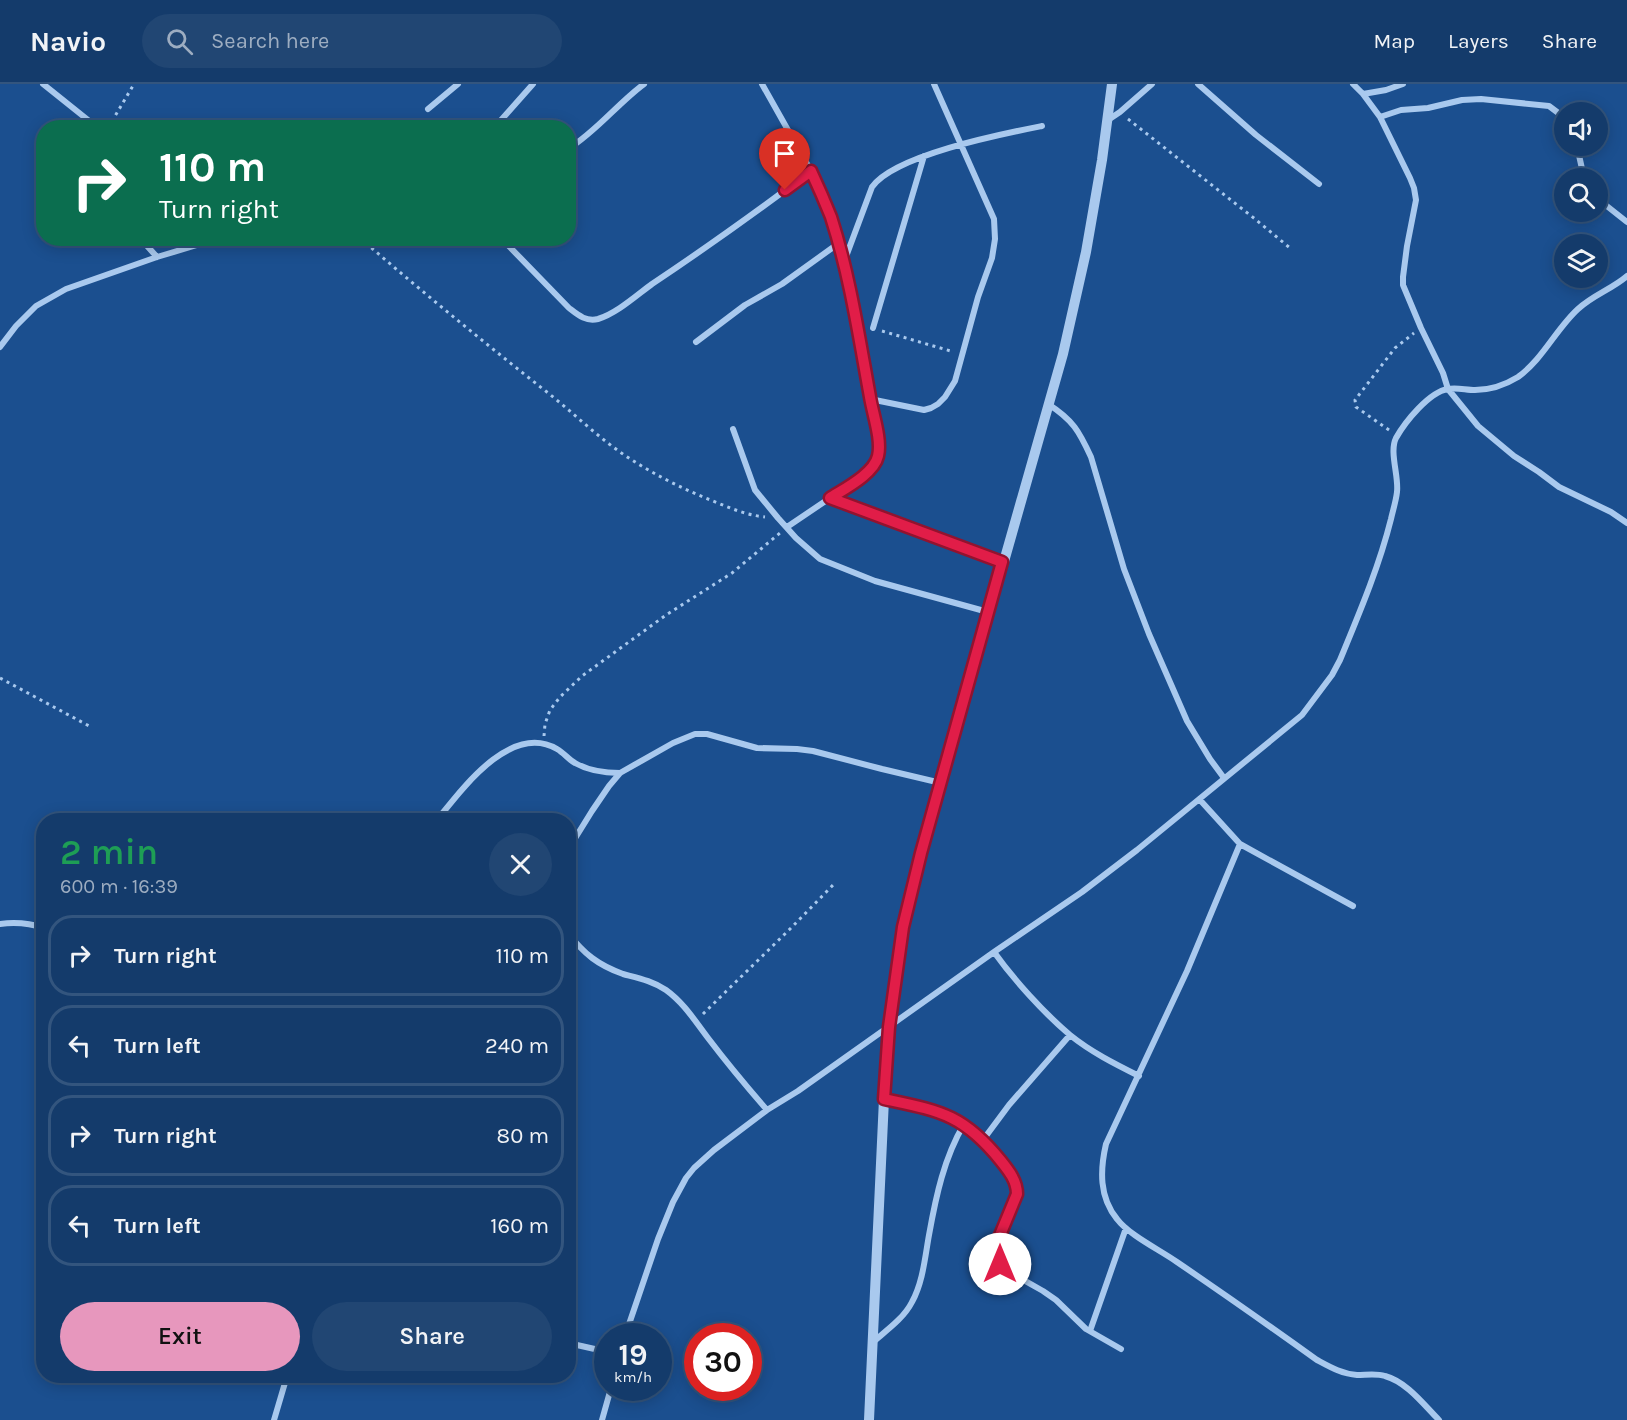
<!DOCTYPE html>
<meta charset="utf-8">
<style>
:root{--surface:#143b6b;--page:#214673;--text:#f1f3f6;--muted:#9dadc1;--line:#33557e;--accent:#e797bd}
body{margin:0;font-family:Karla,sans-serif;background:var(--page);color:var(--text);height:100vh;display:flex;flex-direction:column;font-size:22px;white-space:nowrap}
*{box-sizing:border-box;margin:0}
p{font-size:20px;color:var(--muted)}
.icon{flex:none;width:33px;height:33px;fill:none;stroke:currentColor;stroke-width:2;stroke-linecap:round;stroke-linejoin:round}
.map{position:relative;flex:1;overflow:hidden}
.sheet{position:absolute;left:36px;top:729px;width:540px;height:570px;display:flex;flex-direction:column;background:var(--surface);border-radius:24px;box-shadow:0 3px 15px #0003,0 0 0 2px var(--line)}
.sheet>*{flex:none}
.hud{position:absolute;left:36px;top:36px;width:540px;height:126px;border-radius:24px;box-shadow:0 3px 15px #0003,0 0 0 2px var(--line);background:#0b6e4f;color:#fff;overflow:hidden}
.tools{position:absolute;left:1554px;top:18px;display:grid;gap:12px}
.tools a{display:grid;place-items:center;width:54px;height:54px;border-radius:50%;background:var(--surface);box-shadow:0 3px 15px #0003,0 0 0 2px var(--line);font-size:30px}
.speed{position:absolute;left:594px;top:1239px;display:flex;gap:12px;font-size:30px;font-weight:700;text-align:center}
.speed>*{display:grid;place-content:center;width:78px;height:78px;border-radius:50%;background:var(--surface);box-shadow:0 3px 15px #0003,0 0 0 2px var(--line);line-height:1}
.speed small{font-size:15px;font-weight:400}
.speed .limit{border:9px solid #d22;background:#fff;color:#111}
.pin{position:absolute;display:grid;place-items:center;width:51px;height:51px;color:#fff;margin:-62px -26px;border-radius:50% 50% 50% 0;rotate:-45deg;box-shadow:0 0 6px #0007}
.pin .icon{rotate:45deg}
.me{position:absolute;width:66px;margin:-33px;rotate:0deg;stroke-linejoin:round;filter:drop-shadow(0 0 4px #0008)}
.turn{display:flex;align-items:center;gap:21px;height:126px;padding:0 24px;font-size:27px}
.turn .icon{width:78px;height:78px;stroke-width:2.5}
.turn b{display:block;font-size:42px;line-height:51px}
.round{display:grid;place-items:center;flex:none;width:63px;height:63px;border-radius:32px;background:var(--page)}
.headline{display:flex;align-items:center;justify-content:space-between;height:102px;padding:0 24px}
h1{font-size:36px;font-weight:600;line-height:45px;color:#1e9e55}
.button{display:flex;gap:12px;margin-top:auto;padding:12px 24px}
.button a{flex:1;height:69px;border-radius:36px;background:var(--accent);color:#111;font-size:24px;font-weight:600;line-height:69px;text-align:center}
.button a+a{background:var(--page);color:var(--text)}
ul{padding:0;list-style:none}
li{display:flex;align-items:center;gap:18px;height:81px;margin:0 12px 9px;padding:0 12px;border:3px solid var(--line);border-radius:24px}
li div{flex:1}
li b{display:block;font-size:22px}
li em{font-style:normal}
header{display:flex;align-items:center;gap:36px;box-sizing:border-box;height:84px;padding:0 30px;background:var(--surface);border-bottom:2px solid var(--line)}
header strong{font-size:28px}
nav{display:flex;gap:33px;margin-inline-start:auto;font-size:21px}
.search{width:420px;height:54px;background:var(--page);display:flex;align-items:center;gap:15px;box-sizing:border-box;padding:0 21px;border-radius:33px;color:var(--muted);font-size:22px}
.map>svg:first-child{display:block}
.lines{fill:none;stroke-linecap:round;stroke-linejoin:round}
.path{stroke:#a9c9ee;stroke-width:3;stroke-dasharray:3 4.5;stroke-linecap:butt}
.minor{stroke:#a9c9ee;stroke-width:6}
.tertiary{stroke:#a9c9ee;stroke-width:10}
.route-casing{stroke:#92132f;stroke-width:15}
.route{stroke:#e11d48;stroke-width:10}
</style>
<header>
<strong>Navio</strong>
<div class="search"><svg class="icon" aria-label="search" viewBox="0 0 24 24"><circle cx="10" cy="10" r="6"/><path d="M15 15l6 6"/></svg>Search here</div>
<nav><a>Map</a><a>Layers</a><a>Share</a></nav>
</header>
<div class="map">
<svg width="1627" height="1336" viewBox="0 0 1627 1336">
<rect width="100%" height="100%" fill="#1b4f8f"/>
<g class="lines">
<!-- path -->
<path class="path" d="M1128,35L1255,135L1290,164
M108,44L134,0
M360,154C420,206 481,256 543,305C573,328 600,356 632,376C657,392 685,406 713,417C730,424 746,431 765,433
M882,247L954,268
M1389,346L1356,323L1355,316L1395,264L1414,249
M0,594L91,643
M544,652L545,640L550,626L560,613L582,592L666,531L732,489L780,449
M703,930L792,843L834,800"/>
<!-- minor -->
<path class="minor" d="M43,0L98,44
M762,0L811,87L820,108L830,131L844,178L862,265L877,350L878,371L872,384L864,391L787,443
M1198,0L1256,51L1319,100
M1353,0L1363,10L1386,6L1403,0
M1363,10L1380,33L1410,94L1414,104L1416,116L1407,162L1403,193V201L1421,244L1443,289L1448,305L1478,342L1514,372L1539,388L1559,403L1611,428L1627,439
M428,25L458,0
M1380,33L1401,26L1428,24L1462,16L1481,15L1549,22L1561,31L1564,36
M1108,36L1120,28L1152,0
M494,44L533,0
M1577,62L1584,94
M568,65C597,47 617,20 644,0
M1598,115L1627,138
M140,154L157,173
M501,154L569,224C578,231 586,238 598,235C616,230 637,211 652,200C706,164 759,126 811,87
M844,178L872,103C895,71 1002,50 1042,42
M873,244L924,72
M696,258L745,221L782,200L839,159
M0,263L16,242L36,222L66,205L157,173L220,154
M870,315L924,326L931,324L938,320L945,313L955,297L978,213L992,174L995,155L994,135L934,0
M1048,320C1073,336 1079,347 1091,373L1124,485L1149,550L1187,637L1210,675L1224,694
M733,345L755,406L778,434L796,454L820,475L875,497L988,528
M830,415L1002,478
M1200,716L1240,760L1353,822
M437,736C462,705 511,638 557,665C564,669 569,676 575,679C589,687 605,689 620,689
M1240,760L1187,887L1106,1060C1100,1086 1099,1113 1117,1135C1129,1151 1160,1166 1177,1178C1224,1210 1271,1243 1317,1276C1330,1283 1342,1290 1357,1291C1366,1291 1376,1289 1385,1292C1407,1298 1424,1321 1439,1336
M568,768L574,756L592,727L609,702L620,689L673,659L695,650H707L757,664L797,665L813,667L882,685L941,699
M0,840C15,838 29,839 44,844
M568,849C584,870 598,881 623,890C638,894 653,897 666,906C684,919 695,937 708,954C727,979 747,1003 767,1026
M994,868C1014,896 1044,929 1070,951C1091,968 1115,980 1139,992
M884,1015C940,1027 963,1030 1001,1077C1009,1087 1017,1097 1017,1110L998,1156L997,1168L1000,1180L1006,1186L1043,1207L1056,1216L1086,1245L1121,1265
M983,1056L1009,1021L1070,951
M1090,1247L1126,1144
M625,1252L658,1155L673,1118L686,1094L694,1084L714,1066L767,1026L798,1007L994,868L1082,808L1137,766L1302,631L1332,591L1340,576C1359,530 1379,483 1391,435C1393,426 1396,417 1397,408C1399,392 1389,368 1396,354C1405,338 1429,308 1448,305C1456,303 1466,306 1475,306C1491,306 1505,301 1518,293C1543,275 1556,245 1578,225C1593,211 1612,205 1627,192
M873,1258C887,1246 904,1234 912,1218C923,1198 925,1173 929,1151C936,1112 944,1074 964,1040
M568,1259L608,1268
M274,1336L287,1292
M602,1336L611,1304"/>
<!-- tertiary -->
<path class="tertiary" d="M869,1336L884,1015L889,943L904,843L921,769L1063,270L1086,168L1102,76L1112,0"/>
</g>
<g class="lines">
<defs>
<path id="route" d="M785,106L811,87C818,102 825,118 831,133C850,192 859,253 870,313C873,331 882,356 878,372C874,390 844,405 830,414L1002,478L921,769L903,843L889,943L884,1015C940,1027 963,1030 1001,1077C1009,1087 1017,1097 1017,1110L998,1156L997,1168L1000,1180"/>
</defs>
<!-- route casing -->
<use href="#route" class="route-casing"/>
<!-- route -->
<use href="#route" class="route"/>
</g>
</svg>
<div class="tools">
<a><svg class="icon" aria-label="sound" viewBox="0 0 24 24"><path d="M4 9h4l5-4v14l-5-4H4zM17 9q2 3 0 6"/></svg></a>
<a><svg class="icon" aria-label="search" viewBox="0 0 24 24"><circle cx="10" cy="10" r="6"/><path d="M15 15l6 6"/></svg></a>
<a><svg class="icon" aria-label="layers" viewBox="0 0 24 24"><path d="M12 4l9 5-9 5-9-5zM3 14l9 5 9-5"/></svg></a>
</div>
<div class="speed"><div>19<small>km/h</small></div><div class="limit">30</div></div>
<div class="pin" style="left:785px;top:106px;background:#d93025"><svg class="icon" aria-label="arrive" viewBox="0 0 24 24"><path d="M6 21V4h12l-3 4 3 4H6"/></svg></div>
<svg class="me" style="left:1000px;top:1180px" viewBox="-20 -20 40 40"><circle r="19" fill="#fff"/><path d="M0-13L10 11 0 6-10 11z" fill="#e11d48"/></svg>
<div class="hud">
<div class="turn"><svg class="icon" aria-label="right" viewBox="0 0 24 24"><path d="M7 20v-9h11M14 6l5 5-5 5"/></svg><div><b>110 m</b>Turn right</div></div>
</div>
<section class="sheet">
<div class="headline"><div><h1>2 min</h1><p>600 m · 16:39</p></div><a class="round"><svg class="icon" aria-label="close" viewBox="0 0 24 24"><path d="M6 6l12 12M18 6L6 18"/></svg></a></div>
<ul>
<li><svg class="icon" aria-label="right" viewBox="0 0 24 24"><path d="M7 20v-9h11M14 6l5 5-5 5"/></svg><div><b>Turn right</b></div><em>110 m</em></li>
<li><svg class="icon" aria-label="left" viewBox="0 0 24 24"><path d="M17 20v-9H6M10 6l-5 5 5 5"/></svg><div><b>Turn left</b></div><em>240 m</em></li>
<li><svg class="icon" aria-label="right" viewBox="0 0 24 24"><path d="M7 20v-9h11M14 6l5 5-5 5"/></svg><div><b>Turn right</b></div><em>80 m</em></li>
<li><svg class="icon" aria-label="left" viewBox="0 0 24 24"><path d="M17 20v-9H6M10 6l-5 5 5 5"/></svg><div><b>Turn left</b></div><em>160 m</em></li>
</ul>
<div class="button"><a>Exit</a><a>Share</a></div>
</section>
</div>
